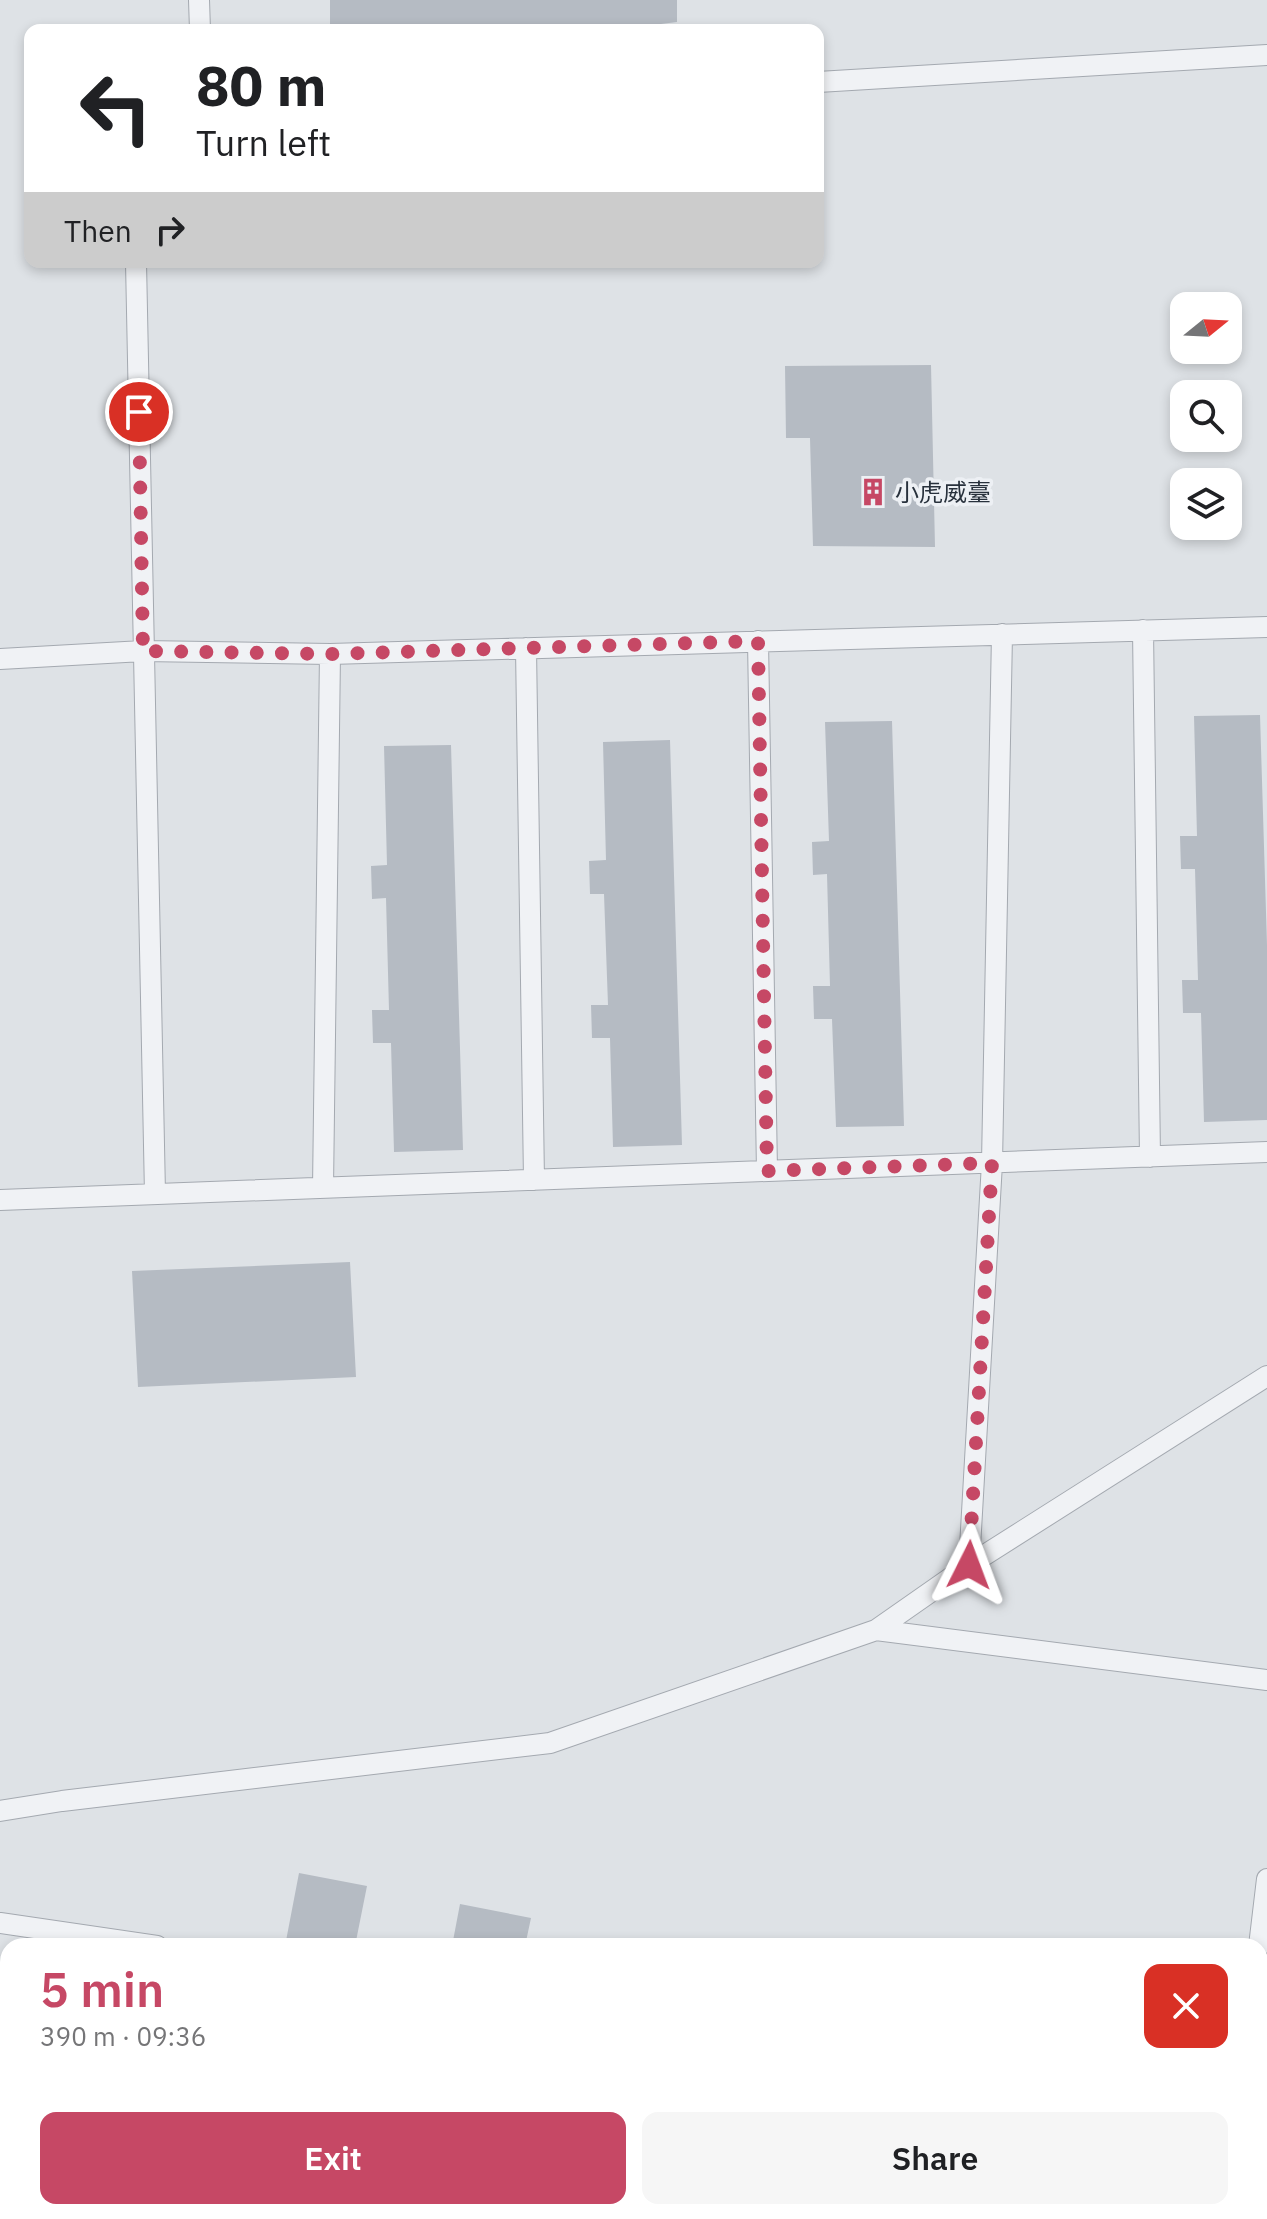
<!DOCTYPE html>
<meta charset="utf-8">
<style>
:root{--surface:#fff;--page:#f6f6f6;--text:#202124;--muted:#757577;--accent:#c64865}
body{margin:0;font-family:"IBM Plex Sans","Noto Sans TC",sans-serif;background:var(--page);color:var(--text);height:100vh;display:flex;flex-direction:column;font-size:30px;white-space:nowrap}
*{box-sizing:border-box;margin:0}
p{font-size:26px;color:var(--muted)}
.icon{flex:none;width:44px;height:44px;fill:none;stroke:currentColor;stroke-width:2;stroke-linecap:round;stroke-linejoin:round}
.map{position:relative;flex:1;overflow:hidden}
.drawer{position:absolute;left:0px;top:1938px;width:1268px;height:282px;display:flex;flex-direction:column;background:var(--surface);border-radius:24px 24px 0 0;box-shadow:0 4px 12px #0003}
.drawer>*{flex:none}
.guide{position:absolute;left:24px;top:24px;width:800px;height:244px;border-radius:16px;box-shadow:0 4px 12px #0003;background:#fff;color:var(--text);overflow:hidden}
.needle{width:52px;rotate:72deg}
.fabs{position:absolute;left:1170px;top:292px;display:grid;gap:16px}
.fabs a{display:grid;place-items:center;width:72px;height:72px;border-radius:16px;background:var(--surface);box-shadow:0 4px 12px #0003;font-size:40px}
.pin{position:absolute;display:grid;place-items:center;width:68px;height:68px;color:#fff;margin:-34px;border:4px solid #fff;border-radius:50%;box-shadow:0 2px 8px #0007}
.me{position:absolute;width:88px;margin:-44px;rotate:3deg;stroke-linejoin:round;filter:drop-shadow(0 0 6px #0008)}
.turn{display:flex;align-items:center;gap:28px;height:168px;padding:0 40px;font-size:36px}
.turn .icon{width:104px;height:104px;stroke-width:2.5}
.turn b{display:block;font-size:56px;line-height:68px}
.then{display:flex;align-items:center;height:76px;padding:0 40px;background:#0003;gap:16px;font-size:30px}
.round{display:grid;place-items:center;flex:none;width:84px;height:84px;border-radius:16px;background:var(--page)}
.summary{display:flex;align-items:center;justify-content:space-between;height:136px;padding:0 40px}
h1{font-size:48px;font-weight:600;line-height:60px;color:var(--accent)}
.primary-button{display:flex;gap:16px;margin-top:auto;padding:16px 40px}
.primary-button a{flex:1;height:92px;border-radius:16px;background:var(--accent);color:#fff;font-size:32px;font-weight:600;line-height:92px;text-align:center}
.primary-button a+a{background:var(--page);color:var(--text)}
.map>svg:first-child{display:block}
.building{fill:#b5bbc3}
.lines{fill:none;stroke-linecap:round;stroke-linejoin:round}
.service-casing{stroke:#a4a9b0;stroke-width:22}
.service{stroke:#f0f2f5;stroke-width:20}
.route{stroke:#c64865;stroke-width:14;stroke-dasharray:0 25.2}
.labels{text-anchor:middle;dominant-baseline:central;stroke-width:7;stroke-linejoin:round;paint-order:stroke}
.poi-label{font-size:24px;fill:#28313c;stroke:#edf0f4;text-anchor:start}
</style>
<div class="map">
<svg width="1267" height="2219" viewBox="0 0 1267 2219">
<rect width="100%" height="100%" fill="#dee2e6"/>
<!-- building -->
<path class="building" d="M330,0H677V22L645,26V30H330Z
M931,365L935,547L813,546L810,438H786L785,366Z
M1260,715L1267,945V1120L1204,1122L1201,1013H1183L1182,980H1198L1195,869H1181L1180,836H1197L1194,716Z
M892,721L904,1126L836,1127L832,1019H814L813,986H830L827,874L813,875L812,842L829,841L825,722Z
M670,740L682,1145L613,1147L610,1038H592L591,1005H608L604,894H590L589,861L606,860L603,742Z
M451,745L463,1150L394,1152L391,1043H373L372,1010H389L386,898L372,899L371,866L387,865L384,746Z
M350,1262L356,1377L138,1387L132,1271Z
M299,1873L367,1886L355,1946H285Z
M460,1904L531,1918L525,1946H452Z"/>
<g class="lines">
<defs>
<path id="service" d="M199,0L200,30
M818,82L1267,55
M136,262L155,1194
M1143,630L1150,1157
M758,641L767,1171
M526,648L534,1180
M0,659L143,651L330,654L1267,627
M323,1188L330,654
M0,1200L1267,1152
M969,1565L992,1163L1002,634
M876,1630L1267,1680
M0,1811L62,1801L550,1743L876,1630L969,1565L1267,1376
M0,1923L157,1946
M1259,1946L1267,1879
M0,2169L8,2170
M261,2212L303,2219
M1226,2219L1227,2212"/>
</defs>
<!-- service casing -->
<use href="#service" class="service-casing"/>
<!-- service -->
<use href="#service" class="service"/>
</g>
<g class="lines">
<!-- route -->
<path class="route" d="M139,412L143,651L330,654L758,641L767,1171L992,1163L969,1565"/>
</g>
<!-- icons -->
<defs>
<symbol id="building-bare" viewBox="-9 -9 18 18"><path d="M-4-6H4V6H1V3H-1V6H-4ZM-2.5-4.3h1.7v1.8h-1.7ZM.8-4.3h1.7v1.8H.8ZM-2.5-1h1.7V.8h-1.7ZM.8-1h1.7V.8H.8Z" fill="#c64865" stroke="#edf0f4" stroke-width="2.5" paint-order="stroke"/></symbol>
</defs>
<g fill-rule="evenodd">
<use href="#building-bare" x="853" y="472" width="40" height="40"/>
</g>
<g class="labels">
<!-- poi labels -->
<g class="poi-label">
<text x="895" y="492">小虎威臺</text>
</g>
</g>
</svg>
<div class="fabs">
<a><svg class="needle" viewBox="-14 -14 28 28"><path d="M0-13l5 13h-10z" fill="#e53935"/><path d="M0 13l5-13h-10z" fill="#757577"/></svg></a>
<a><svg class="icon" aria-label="search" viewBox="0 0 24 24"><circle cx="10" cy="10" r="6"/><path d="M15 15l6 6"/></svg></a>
<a><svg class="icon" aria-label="layers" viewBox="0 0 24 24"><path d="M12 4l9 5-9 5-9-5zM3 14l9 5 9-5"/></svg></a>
</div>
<div class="pin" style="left:139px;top:412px;background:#d93025"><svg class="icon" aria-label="arrive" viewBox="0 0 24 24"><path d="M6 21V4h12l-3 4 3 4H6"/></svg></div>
<svg class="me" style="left:969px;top:1565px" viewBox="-20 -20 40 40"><path d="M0-17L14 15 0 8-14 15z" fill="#c64865" stroke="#fff" stroke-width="4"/></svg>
<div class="guide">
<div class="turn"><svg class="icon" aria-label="left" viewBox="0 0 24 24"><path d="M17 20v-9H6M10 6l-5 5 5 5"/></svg><div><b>80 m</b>Turn left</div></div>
<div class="then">Then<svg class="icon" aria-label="right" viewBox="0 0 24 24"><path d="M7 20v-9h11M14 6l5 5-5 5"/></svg></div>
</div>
<section class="drawer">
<div class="summary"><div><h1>5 min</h1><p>390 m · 09:36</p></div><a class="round" style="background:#d93025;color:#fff"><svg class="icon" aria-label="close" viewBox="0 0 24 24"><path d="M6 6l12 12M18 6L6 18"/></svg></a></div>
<div class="primary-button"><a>Exit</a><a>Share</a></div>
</section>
</div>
